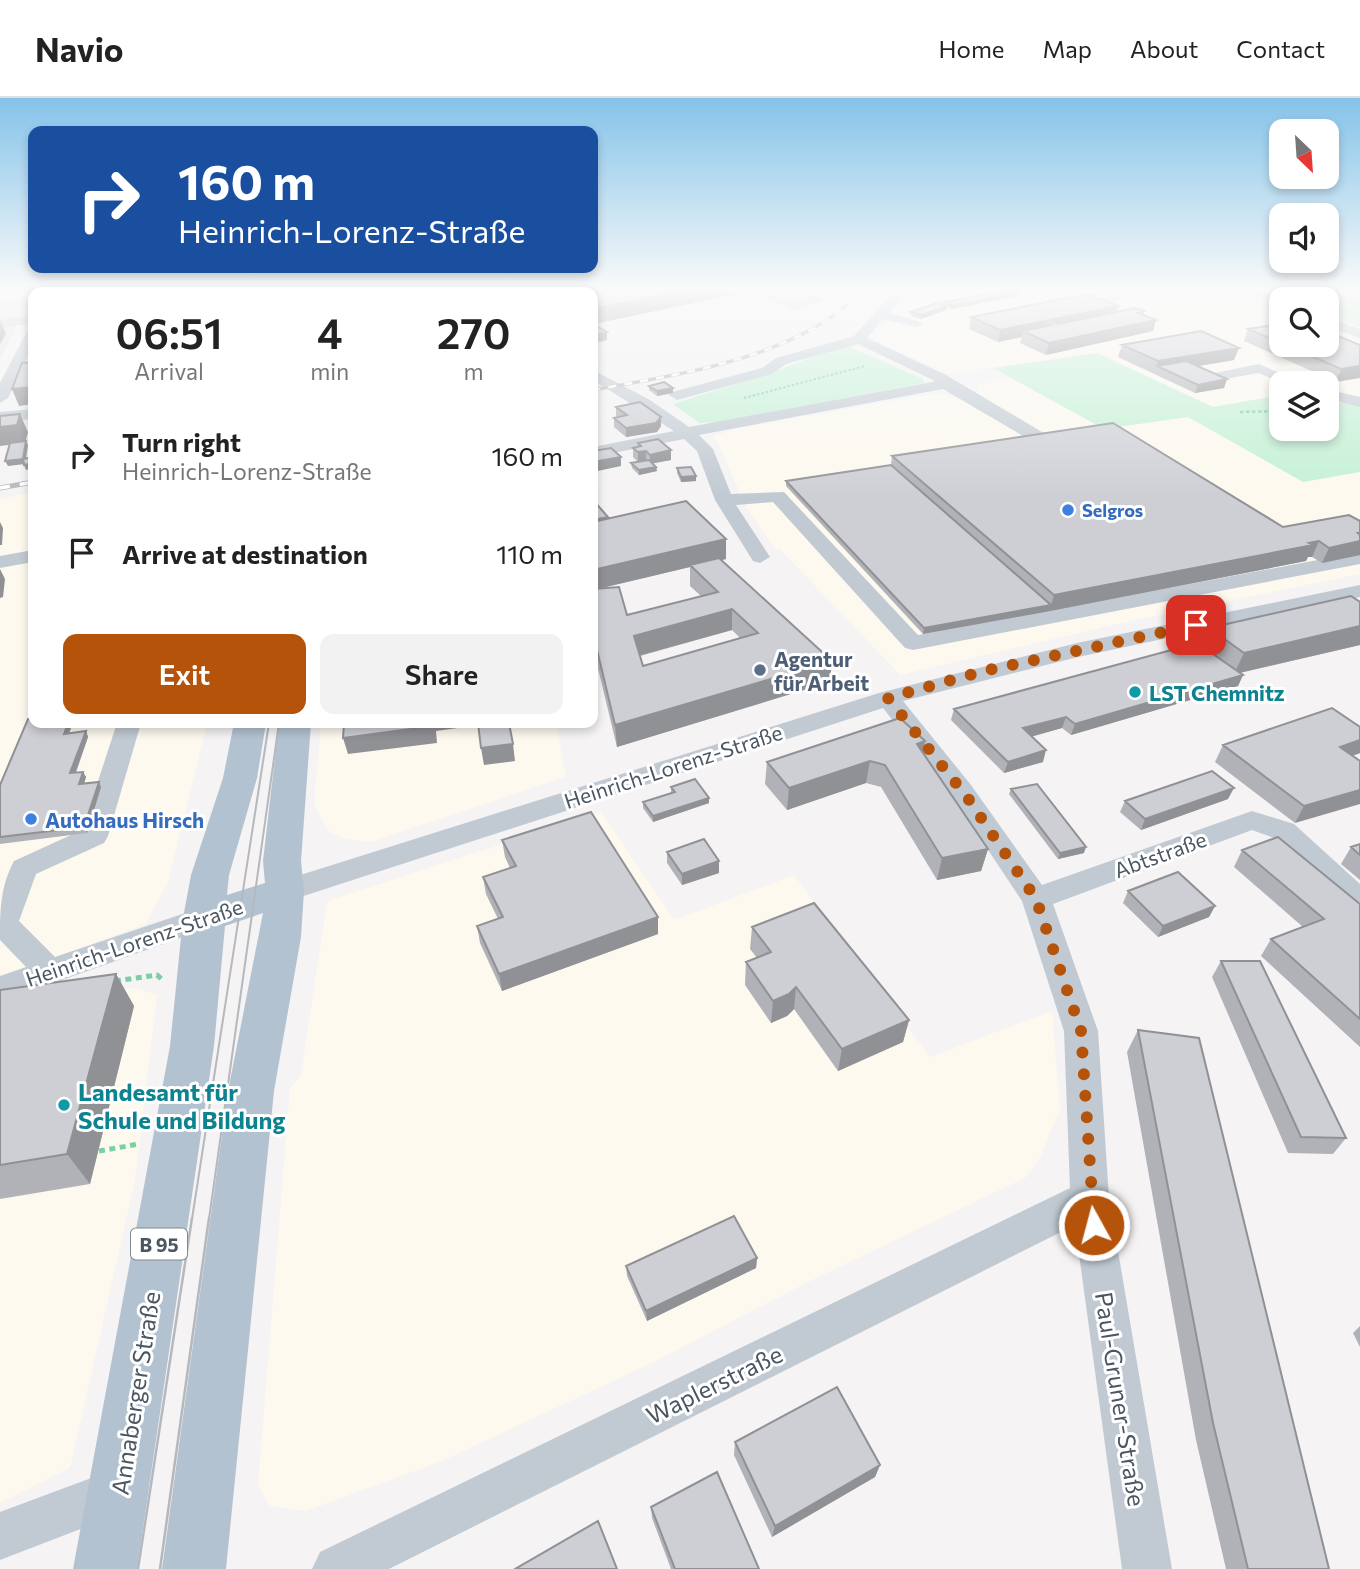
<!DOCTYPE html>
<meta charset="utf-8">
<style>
:root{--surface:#fff;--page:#f2f2f2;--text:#222;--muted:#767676;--line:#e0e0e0;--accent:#b45309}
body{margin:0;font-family:Commissioner,sans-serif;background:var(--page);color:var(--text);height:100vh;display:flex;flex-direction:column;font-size:26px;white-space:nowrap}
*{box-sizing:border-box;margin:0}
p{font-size:23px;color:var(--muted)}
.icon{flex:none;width:38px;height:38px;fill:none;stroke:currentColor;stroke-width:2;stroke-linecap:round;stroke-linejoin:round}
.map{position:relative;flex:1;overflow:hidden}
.details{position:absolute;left:28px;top:189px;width:570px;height:441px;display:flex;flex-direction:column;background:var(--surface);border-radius:14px;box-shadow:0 4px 10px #0003}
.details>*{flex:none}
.top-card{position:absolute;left:28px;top:28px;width:570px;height:147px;border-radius:14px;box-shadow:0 4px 10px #0003;background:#1a4fa0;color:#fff;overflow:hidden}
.needle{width:46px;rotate:155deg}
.tools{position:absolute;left:1269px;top:21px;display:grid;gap:14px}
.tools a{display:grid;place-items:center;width:70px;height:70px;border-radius:14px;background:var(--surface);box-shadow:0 4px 10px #0003;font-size:35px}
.pin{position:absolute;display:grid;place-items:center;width:60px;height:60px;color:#fff;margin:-30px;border-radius:14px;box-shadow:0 4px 10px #0006}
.me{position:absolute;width:77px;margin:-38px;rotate:353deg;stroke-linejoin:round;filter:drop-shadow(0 0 5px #0008)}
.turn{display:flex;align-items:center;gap:24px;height:147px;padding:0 35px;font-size:32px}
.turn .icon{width:91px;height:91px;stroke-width:2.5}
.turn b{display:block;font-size:49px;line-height:60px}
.eta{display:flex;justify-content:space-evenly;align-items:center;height:119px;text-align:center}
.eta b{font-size:42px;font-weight:600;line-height:49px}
.primary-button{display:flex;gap:14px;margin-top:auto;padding:14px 35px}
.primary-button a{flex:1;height:80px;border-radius:14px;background:var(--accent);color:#fff;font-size:28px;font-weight:600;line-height:80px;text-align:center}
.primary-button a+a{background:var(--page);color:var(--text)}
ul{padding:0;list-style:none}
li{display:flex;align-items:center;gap:21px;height:98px;padding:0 35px}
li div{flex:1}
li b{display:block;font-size:26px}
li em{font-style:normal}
header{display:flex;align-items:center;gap:42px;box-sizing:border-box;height:98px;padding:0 35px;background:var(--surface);border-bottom:2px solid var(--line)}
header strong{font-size:33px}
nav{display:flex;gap:38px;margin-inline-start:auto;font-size:24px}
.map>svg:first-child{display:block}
.commercial{fill:#fdf9ef;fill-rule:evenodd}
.education{fill:#e6e4e5}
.green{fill:#c3f1d5}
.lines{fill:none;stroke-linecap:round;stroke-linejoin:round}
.path-far2{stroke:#7ad0a6;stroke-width:2;stroke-dasharray:2.5 2;stroke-linecap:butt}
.path-far1{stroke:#7ad0a6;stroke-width:2.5;stroke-dasharray:3.5 2.5;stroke-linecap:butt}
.path{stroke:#7ad0a6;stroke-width:5;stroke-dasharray:6 4.5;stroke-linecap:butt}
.minor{fill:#c1cad2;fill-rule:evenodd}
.major{fill:#b3c2d1;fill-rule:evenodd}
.tram-far1{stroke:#b5b8bd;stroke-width:2}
.tram{stroke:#b5b8bd;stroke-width:2.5}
.rail-far1-casing{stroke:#b5b8bd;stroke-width:3.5}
.rail-casing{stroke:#b5b8bd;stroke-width:5}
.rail-far1{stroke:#fff;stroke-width:2.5;stroke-dasharray:8;stroke-linecap:butt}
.rail{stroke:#fff;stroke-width:3.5;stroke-dasharray:10;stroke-linecap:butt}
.wall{fill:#b0b2b7;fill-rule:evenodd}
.shaded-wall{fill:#909195}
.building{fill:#cdcfd5;stroke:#909195;stroke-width:2;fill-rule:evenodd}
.route{stroke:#b45309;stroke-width:12;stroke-dasharray:0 21.6}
.shop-dot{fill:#3f7fe0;stroke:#fff;stroke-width:2.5}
.service-dot{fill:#5c6f8a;stroke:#fff;stroke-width:2.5}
.culture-dot{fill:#0f9aa8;stroke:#fff;stroke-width:2.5}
.labels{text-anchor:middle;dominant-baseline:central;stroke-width:6;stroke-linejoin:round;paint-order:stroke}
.far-shop-label{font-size:18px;font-weight:bold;fill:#366cbe;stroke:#fff;text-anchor:start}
.shield{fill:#fff;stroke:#808990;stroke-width:2}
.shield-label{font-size:19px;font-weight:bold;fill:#4a5661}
.service-label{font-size:21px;font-weight:bold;fill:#4e5e75;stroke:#fff;text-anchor:start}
.culture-label{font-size:21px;font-weight:bold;fill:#0d838f;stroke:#fff;text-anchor:start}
.street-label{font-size:21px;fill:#4a5661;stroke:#fff}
.shop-label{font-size:21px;font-weight:bold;fill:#366cbe;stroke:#fff;text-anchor:start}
.near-culture-label{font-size:24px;font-weight:bold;fill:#0d838f;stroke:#fff;text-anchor:start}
.near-street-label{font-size:24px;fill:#4a5661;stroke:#fff}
</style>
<header>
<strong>Navio</strong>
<nav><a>Home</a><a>Map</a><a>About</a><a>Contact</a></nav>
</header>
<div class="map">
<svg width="1360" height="1471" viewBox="0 0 1360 1471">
<rect width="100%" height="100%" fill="#f5f3f3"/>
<!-- commercial -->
<path class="commercial" d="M917,193H1237L1281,211V247H1326L1327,229L1360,243V476L1139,521L900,577L780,451L776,452L747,411L718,345L712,339L735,331L936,295L962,301L987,302L977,294L978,287L1010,280L993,270L950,276L889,249L874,237L912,206L918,197ZM1281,285H1326V331H1281Z
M33,394V625H207L168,784L146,826L0,879V401Z
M321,625H556L566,679L371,744L346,741L329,734L314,706Z
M601,714L674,822L794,777L930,959L1052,913L1060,1010L1040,1060L1025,1080L808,1184L656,1263L442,1363L306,1413L270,1408L258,1388L290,990L301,977L327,803Z
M136,890L157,897L135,1082L70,1370L0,1405V906Z"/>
<!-- education -->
<path class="education" d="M27,200L14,234L0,261V202Z"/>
<!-- green -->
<path class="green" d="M1132,193L1151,195L1189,193L1197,196L1227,193L1255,205H1247L1219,194L1141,207L1157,202Z
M1271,193H1360V229L1327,215L1326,201H1292Z
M845,247L923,281L924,285L718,324L700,325L673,306L762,278Z
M1097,255L1213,309L1281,297V331H1326L1327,301C1341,308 1349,302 1360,307V374L1303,384L1188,319L1104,331L993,270Z"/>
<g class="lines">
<!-- path-far2 -->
<path class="path-far2" d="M109,193H125
M1324,193L1360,207
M744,300L865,268"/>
<!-- path-far1 -->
<path class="path-far1" d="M1240,314L1281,313"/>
<!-- path -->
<path class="path" d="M115,883L157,877L164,883
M99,1053L139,1046"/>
<!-- minor -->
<path class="minor" d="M42,193H54V194H42Z
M746,193C767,192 786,206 806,201L794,193H809L824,202L795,212Z
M895,193H907L889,215L924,225L917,229L883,221L867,240L946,277L1052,340L1054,344L1052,348H1040L943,291L699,337L713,351L731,396L784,394L918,537L1360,454V466L913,552L905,550L773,404L736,407L770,459L760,465L753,463L715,402L697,353L684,341L593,359V349L674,333L593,282V272L650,302L689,329L932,284L935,283L858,246L786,266L772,276L677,302L669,297L672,294L762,270L776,260L854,238Z
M1247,193H1263L1285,201H1281V208Z
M1117,194L1123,198L1121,201L1105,205L1099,201Z
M33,217V225L0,230V222Z
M1326,219L1360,231V240L1326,228Z
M33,231V248L8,300L0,305V285L26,235Z
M1259,266L1303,285H1283L1258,275L1215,283L1208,279L1210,276Z
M1326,291L1360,299V309L1326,300Z
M33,311V321L0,324V314Z
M33,452V464L0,470V458Z
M1360,487V499L1078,559L903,603L971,687L1042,787L1252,713L1294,726L1360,786V814L1349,811L1274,740L1252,732L1053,806L1098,933L1109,1100L1172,1471H1122L1075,1127L389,1471H312L320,1454L1070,1090L1064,933L1022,803L953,699L883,610L285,804L275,801L270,793L275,785L879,595L1077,545Z
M117,625H141L108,738L104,745L36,776L19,823L55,859L203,809L214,812L218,820L214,828L0,904V878L26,869L0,842C0,813 0,789 14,763L82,732Z
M118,1370L135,1376L141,1393L135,1410L0,1462V1414Z"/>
<!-- major -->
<path class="major" d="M291,193H307V194H291Z
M320,193H336L337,194H321Z
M234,625H266L257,680L229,777L227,797L265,785L263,763L279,625H311L301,763L304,793L301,839L274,993L226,1471H162L228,993L263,815L225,828L214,948L137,1471H73L170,948L183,820L191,777L223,680Z"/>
<!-- tram-far1 -->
<path class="tram-far1" d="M192,1121L269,625
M209,1121L279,625"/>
<!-- tram -->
<path class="tram" d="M138,1471L192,1120
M160,1471L209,1120"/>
<defs>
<path id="rail-far1" d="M593,292C680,276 799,260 862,193"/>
<path id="rail" d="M0,390L33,384"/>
</defs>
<!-- rail-far1 casing -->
<use href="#rail-far1" class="rail-far1-casing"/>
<!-- rail casing -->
<use href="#rail" class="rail-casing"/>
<!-- rail-far1 -->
<use href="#rail-far1" class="rail-far1"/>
<!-- rail -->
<use href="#rail" class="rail"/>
</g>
<!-- wall -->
<path class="wall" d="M508,193H737L736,196L593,226L607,234V242L593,245V194H511Z
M1018,198L951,211L947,209L946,212L921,221L911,218V214L943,207L944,204Z
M1118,208L1117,214L1143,217L1156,222L1153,233L1046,257L1020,245L1022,239L998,244L969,231L971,219Z
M1281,226V247H1360L1336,284L1244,243L1248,231Z
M1122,247L1234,262L1198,268L1227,281L1224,290L1195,295L1118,259Z
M649,288L673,290V295L657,298L649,292Z
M616,309L661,319V328L657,334L626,339L614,329V320L617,319L616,318Z
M638,345L671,352V362L653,365L656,369L657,373L639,377L632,370L631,365L638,364L633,359V350L638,349Z
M892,358L1283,429L1360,423V457L1322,465L1312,459H1308L1306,463L1050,513L923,536L786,388V383L891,367Z
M677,370L696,383L681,384L677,375Z
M593,402L609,420L726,441V461L721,462L832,563L830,584L617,649L593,550ZM690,469V488L701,498L627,517L602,490ZM732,532L740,540L643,568L640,558Z
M1209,530L1360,547L1240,575L1243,577L1238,588L1071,637L1062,630L1031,638L1043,664L1004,675L951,622L954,611L1202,548Z
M86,633L88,639L76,675L83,674L86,679L84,685L101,689L87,735L0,746V687L69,635Z
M925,643L923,654L988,751L981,773L937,782L881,689L866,685L787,712L765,686L767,664Z
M1223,647L1360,655L1352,658L1295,725L1215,664Z
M671,689L709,705L653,724L643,710V704L671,695Z
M1011,691L1084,755L1058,761L1009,696Z
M1228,701L1141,732L1120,714L1125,703Z
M502,742L658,836L502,893L480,845L477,828L498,821L486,796L483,779L510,770L505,759Z
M1360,746V782L1341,766L1351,749Z
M1242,752L1360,806V949L1261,858L1271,841L1303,829L1234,769Z
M667,754L719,775L682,787L667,765Z
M1128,793L1215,808L1209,819L1158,839L1123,805Z
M752,829L909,922L903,944L838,973L794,911L787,918L771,925L745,887L746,864L757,860L750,851Z
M1221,863L1346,1040L1333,1056L1288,1055L1212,879Z
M116,876L134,908L90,1086L0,1101V892Z
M1138,932L1329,1471H1226L1196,1342L1127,954Z
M757,1160L756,1170L647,1223L627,1178L626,1168Z
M1360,1228V1249L1353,1235Z
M735,1344L880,1367L875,1379L772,1439L734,1357Z
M651,1409L759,1471H671L652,1420Z"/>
<!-- shaded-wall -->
<path class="shaded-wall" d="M410,193H451V194H404Z
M683,193H737L736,196L593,226V211Z
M1019,194L1018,198L951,211L952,207Z
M947,208L946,212L921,221L922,217Z
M1118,208L1115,219L1052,227L1047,225L1045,234L1023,233L1022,239L998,244L1000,232Z
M1144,213L1141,225L1156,222L1153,233L1046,257L1049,245Z
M0,222L6,236L0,246Z
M607,234V242L593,245V237Z
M1239,250L1234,262L1169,273L1157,268L1158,263Z
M1360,268V280L1336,284L1341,271Z
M1227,281L1224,290L1195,295L1198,287Z
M33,289V306L19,308L12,291Z
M673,290V295L657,298V293Z
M20,316L28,334L25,345L0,348V329Z
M661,319V328L657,334L626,339V330Z
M26,343L28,347L25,366L23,361Z
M671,352V362L650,366V357Z
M646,353V362L638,364V354Z
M621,359V368L593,374V364Z
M23,361L25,366L8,368L5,363Z
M33,365V370L26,372L24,367Z
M656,369L657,373L639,377V372Z
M696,378V383L681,384V379Z
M0,424L3,430L2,447H0Z
M1358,435H1360V457L1322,465L1329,450Z
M726,441V461L692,469L690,467V469L593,492V472Z
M1319,443L1312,459H1308L1306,463L1050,513L923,536L924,530L1051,507L1054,497Z
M0,471L5,481L3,499L0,500Z
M732,511V532L634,559V538Z
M1360,528V547L1234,576L1244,555Z
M832,563L830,584L617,649L615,627Z
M1243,577L1238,588L1071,637L1075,626Z
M1066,619L1062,630L1020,642L1023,630Z
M68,625H73L67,641L64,636Z
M433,625H479V627L436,633L437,645L348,656L343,640Z
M86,633L88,639L73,681L70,675Z
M1360,642V655L1331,666L1340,649Z
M925,643L920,665L917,646Z
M513,646L515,663L484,667L481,650Z
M1046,652L1043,664L1004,675L1008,664Z
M870,663L866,685L787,712L789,690Z
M83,674L86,679L82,692L79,686Z
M99,684L101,689L87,735L84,729Z
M1234,690L1228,701L1141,732L1145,721Z
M1360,692V706L1295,725L1304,708Z
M709,700V705L653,724V718Z
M1086,749L1084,755L1058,761L1060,755Z
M988,751L981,773L937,782L942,760Z
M719,763V775L682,787V776Z
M1215,808L1209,819L1158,839L1163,828Z
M658,819V836L502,893L499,876Z
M116,876L134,908L90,1086L67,1056Z
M796,889L794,911L787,918L771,925L773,903Z
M909,922L903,944L838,973L842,951Z
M757,1160L756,1170L647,1223L646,1213Z
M880,1367L875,1379L772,1439L775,1428Z"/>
<!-- building -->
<path class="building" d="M71,193H89V194H70Z
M141,193H152V194H141Z
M254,193H283L284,194H255Z
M375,193H410L404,194H379Z
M452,193H471L473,194H446Z
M533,193H683L593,211V194H536Z
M1003,193H1015L1019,194L952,207L944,204Z
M1087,196L1118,208L1000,232L971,219Z
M937,205L947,208L922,217L911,214Z
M1135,210L1144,213L1138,215L1156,222L1049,245L1023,233L1052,227L1047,225L1048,222L1058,226Z
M593,226L607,234L593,237Z
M1281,226V245L1248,231Z
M1201,233L1239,250L1158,263L1122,247Z
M1326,233L1360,247V268L1341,271L1285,247H1326Z
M1186,263L1227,281L1198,287L1157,268Z
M33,264V289L12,291L22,265Z
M664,284L673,290L657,293L649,288Z
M640,304L661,319L656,325L626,330L614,320L627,317L616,309Z
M20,316L17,327L0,329V318Z
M1113,325L1283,429L1349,417L1360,423V435H1358L1360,437V443L1329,450L1319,443L1309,445L1313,447L1054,497L892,358Z
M658,341L671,352L650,357L646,353L638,354L633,350L641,348L638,345Z
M26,343L23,361L33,359V365L24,367L23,361L5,363L10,345Z
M611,350L621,359L593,364V353Z
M649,362L656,369L639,372L631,365Z
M891,367L1051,507L924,530L786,383Z
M691,369L696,378L681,379L677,370Z
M593,402L608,419L593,422Z
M686,403L726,441L593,472V424Z
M719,460L832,563L615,627L593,535V491L619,489L627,517L718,494L690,467ZM732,511L758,535L643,568L634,538Z
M1351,498L1360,504V528L1244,555L1209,530Z
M1197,545L1243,577L1075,626L1066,619L1023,630L1046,652L1008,664L954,611Z
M1332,610L1360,629V642L1340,649L1360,663V692L1304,708L1223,647Z
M900,620L925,643L917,646L988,751L942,760L885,667L870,663L789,690L767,664Z
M28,621H33V625H68L64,636L86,633L70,675L83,674L79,686L99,684L84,729L0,739V687Z
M344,625H433V628L343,640Z
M478,625H509L513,646L481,650Z
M1212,673L1234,690L1145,721L1125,703Z
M695,681L709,700L653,718L643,704L675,694L671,689Z
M1037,686L1086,749L1060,755L1011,691Z
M591,714L658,819L499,876L477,828L503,819L483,779L516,768L502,742Z
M1278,739L1360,806V921L1271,841L1324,821L1242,752Z
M704,741L719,763L682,776L667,754Z
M1360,746V757L1351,749Z
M1178,774L1215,808L1163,828L1128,793Z
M814,805L909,922L842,951L796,889L789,896L773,903L746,864L771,854L752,829Z
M1221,863H1260L1346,1040L1301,1039Z
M116,876L67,1056L0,1067V892Z
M1138,932L1199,940L1329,1471H1248L1213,1325Z
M734,1118L757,1160L646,1213L626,1168Z
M837,1289L880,1367L775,1428L735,1344Z
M717,1374L759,1471H675L651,1409Z
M598,1423L617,1471H515Z"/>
<!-- sky -->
<linearGradient id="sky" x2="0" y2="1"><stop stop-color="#85c3ea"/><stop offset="0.48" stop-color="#fafafa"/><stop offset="1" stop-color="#fafafa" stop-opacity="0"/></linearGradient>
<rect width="1360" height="399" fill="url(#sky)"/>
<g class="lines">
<!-- route -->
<path class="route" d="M1094,1127L1081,933L1036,801L967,699L888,600L984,573L1196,527"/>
</g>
<!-- markers -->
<g class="shop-dot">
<circle cx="1068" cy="412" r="7"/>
<circle cx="31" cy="721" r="7"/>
</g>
<circle class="service-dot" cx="760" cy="572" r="7"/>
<g class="culture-dot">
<circle cx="1135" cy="594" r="7"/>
<circle cx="64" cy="1007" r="7"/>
</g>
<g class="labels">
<!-- far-shop labels -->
<g class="far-shop-label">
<text x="1082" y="412">Selgros</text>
</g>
<!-- shield labels -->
<rect class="shield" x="131" y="1130.5" width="56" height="31" rx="5"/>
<g class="shield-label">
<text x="159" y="1146">B 95</text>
</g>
<!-- service labels -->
<g class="service-label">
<text x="774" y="560">Agentur<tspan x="774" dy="24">für Arbeit</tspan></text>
</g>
<!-- culture labels -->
<g class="culture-label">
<text x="1149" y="594">LST Chemnitz</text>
</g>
<!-- street labels -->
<g class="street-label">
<text transform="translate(673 668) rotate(-18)">Heinrich-Lorenz-Straße</text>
<text transform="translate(1160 756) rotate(-20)">Abtstraße</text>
<text transform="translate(134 844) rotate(-19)">Heinrich-Lorenz-Straße</text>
</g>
<!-- shop labels -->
<g class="shop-label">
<text x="45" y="721">Autohaus Hirsch</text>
</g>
<!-- near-culture labels -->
<g class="near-culture-label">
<text x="78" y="993">Landesamt für<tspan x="78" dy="28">Schule und Bildung</tspan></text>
</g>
<!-- near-street labels -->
<g class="near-street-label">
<text transform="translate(714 1286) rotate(-26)">Waplerstraße</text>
<text transform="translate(135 1295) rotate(-81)">Annaberger Straße</text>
<text transform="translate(1121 1301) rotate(81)">Paul-Gruner-Straße</text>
</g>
</g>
</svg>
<div class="tools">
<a><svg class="needle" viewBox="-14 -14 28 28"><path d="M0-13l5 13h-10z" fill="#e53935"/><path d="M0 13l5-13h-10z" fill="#767676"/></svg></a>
<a><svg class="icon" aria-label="sound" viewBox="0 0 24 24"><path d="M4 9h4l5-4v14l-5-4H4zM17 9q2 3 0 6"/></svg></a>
<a><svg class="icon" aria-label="search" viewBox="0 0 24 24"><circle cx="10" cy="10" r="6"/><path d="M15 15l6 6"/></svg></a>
<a><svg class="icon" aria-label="layers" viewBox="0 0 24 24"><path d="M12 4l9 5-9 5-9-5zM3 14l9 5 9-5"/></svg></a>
</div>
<div class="pin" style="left:1196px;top:527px;background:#d93025"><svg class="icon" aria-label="arrive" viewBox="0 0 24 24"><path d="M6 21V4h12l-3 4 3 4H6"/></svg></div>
<svg class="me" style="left:1094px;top:1127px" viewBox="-20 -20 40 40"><circle r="17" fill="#b45309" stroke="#fff" stroke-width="3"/><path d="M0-11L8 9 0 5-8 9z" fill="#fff"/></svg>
<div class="top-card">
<div class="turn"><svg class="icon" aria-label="right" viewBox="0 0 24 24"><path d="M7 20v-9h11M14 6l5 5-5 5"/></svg><div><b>160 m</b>Heinrich-Lorenz-Straße</div></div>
</div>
<section class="details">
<div class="eta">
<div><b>06:51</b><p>Arrival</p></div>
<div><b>4</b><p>min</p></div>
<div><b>270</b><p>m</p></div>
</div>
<ul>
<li><svg class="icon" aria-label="right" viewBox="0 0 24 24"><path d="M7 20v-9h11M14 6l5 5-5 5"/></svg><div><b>Turn right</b><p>Heinrich-Lorenz-Straße</p></div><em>160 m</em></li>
<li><svg class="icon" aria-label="arrive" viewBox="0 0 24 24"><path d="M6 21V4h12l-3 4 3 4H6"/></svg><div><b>Arrive at destination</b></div><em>110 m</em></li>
</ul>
<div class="primary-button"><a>Exit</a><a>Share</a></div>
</section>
</div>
